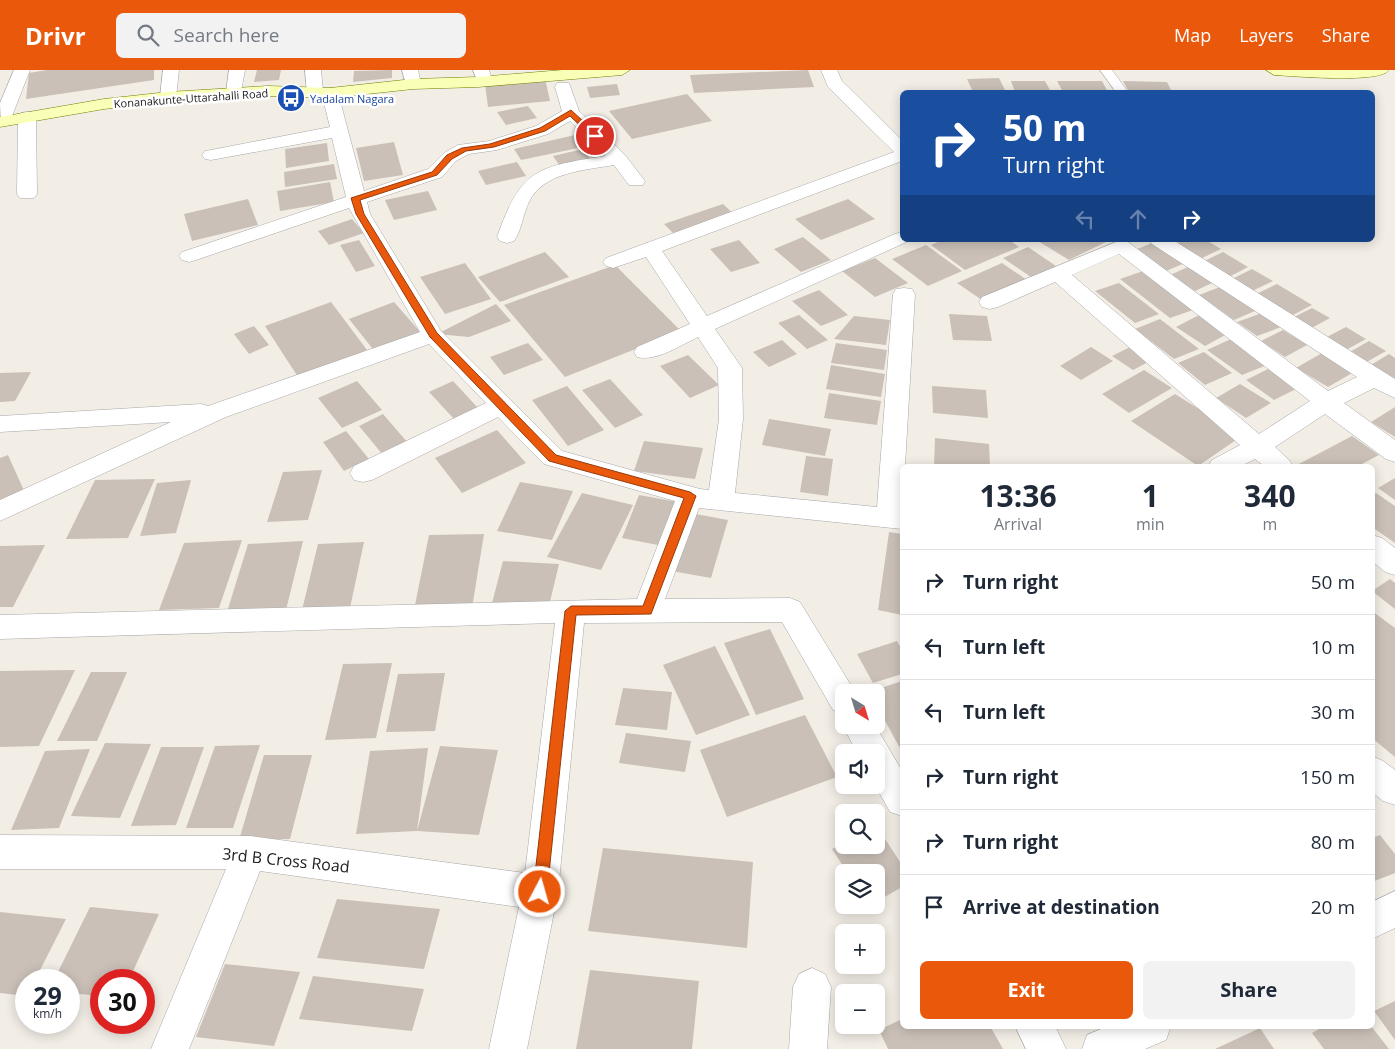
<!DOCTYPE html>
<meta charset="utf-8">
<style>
:root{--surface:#fff;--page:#f2f2f3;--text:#1f2937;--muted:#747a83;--line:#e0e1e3;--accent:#ea580c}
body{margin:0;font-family:"Open Sans",sans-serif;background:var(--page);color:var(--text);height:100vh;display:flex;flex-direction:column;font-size:19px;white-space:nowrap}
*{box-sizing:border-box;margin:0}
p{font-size:16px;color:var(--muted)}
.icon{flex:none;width:28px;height:28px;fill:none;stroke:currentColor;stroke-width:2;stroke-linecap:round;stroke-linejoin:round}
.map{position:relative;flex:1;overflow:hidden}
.drawer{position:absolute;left:900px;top:394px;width:475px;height:565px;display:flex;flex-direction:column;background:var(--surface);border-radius:8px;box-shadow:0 2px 12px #0003}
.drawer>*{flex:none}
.banner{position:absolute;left:900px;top:20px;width:475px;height:152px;border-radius:8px;box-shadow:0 2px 12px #0003;background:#1a4fa0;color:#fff;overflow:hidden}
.needle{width:32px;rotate:142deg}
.controls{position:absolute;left:835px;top:614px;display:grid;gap:10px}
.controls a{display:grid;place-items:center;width:50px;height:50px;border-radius:8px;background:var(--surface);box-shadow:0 2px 12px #0003;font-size:25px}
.speed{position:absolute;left:15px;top:899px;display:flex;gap:10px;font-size:25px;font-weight:700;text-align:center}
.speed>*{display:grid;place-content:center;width:65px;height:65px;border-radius:50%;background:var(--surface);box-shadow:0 2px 12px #0003;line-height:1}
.speed small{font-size:12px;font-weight:400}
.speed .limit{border:8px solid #d22;background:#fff;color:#111}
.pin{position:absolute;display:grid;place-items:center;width:42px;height:42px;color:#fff;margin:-21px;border:2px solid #fff;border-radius:50%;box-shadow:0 1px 5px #0007}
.me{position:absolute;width:55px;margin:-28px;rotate:6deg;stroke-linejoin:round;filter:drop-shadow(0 0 4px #0008)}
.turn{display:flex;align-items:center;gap:18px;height:105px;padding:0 20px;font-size:22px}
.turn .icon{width:65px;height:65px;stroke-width:2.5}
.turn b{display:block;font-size:35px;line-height:42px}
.lanes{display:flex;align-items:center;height:48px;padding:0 20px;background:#0003;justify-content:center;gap:25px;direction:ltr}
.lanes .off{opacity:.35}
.eta{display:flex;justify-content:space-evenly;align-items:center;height:85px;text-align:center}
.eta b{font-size:30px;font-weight:700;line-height:35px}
.action{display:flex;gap:10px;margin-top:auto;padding:10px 20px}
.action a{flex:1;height:58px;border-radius:8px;background:var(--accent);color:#fff;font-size:20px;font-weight:700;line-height:58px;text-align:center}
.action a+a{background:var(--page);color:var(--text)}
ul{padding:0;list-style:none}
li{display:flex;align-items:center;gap:15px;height:65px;padding:0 20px;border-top:1px solid var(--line)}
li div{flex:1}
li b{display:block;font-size:19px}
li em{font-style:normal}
header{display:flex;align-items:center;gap:30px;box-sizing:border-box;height:70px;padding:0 25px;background:var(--accent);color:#fff}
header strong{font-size:24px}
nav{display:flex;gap:28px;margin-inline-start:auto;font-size:18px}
.search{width:350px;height:45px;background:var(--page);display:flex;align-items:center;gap:12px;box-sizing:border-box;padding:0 18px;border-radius:8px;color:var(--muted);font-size:19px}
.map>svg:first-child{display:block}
.building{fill:#cac0b8}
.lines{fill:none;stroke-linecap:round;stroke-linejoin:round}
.lane-casing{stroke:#a7a7a7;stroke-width:1}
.street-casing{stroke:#a7a7a7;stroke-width:1}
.secondary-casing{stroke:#6f7f00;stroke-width:1}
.lane{fill:#fff;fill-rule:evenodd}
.street{fill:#fff;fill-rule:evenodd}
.secondary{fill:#faffb7;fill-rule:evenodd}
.route{fill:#ea580c;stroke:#983908}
.labels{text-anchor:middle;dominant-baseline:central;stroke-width:5;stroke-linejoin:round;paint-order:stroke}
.far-street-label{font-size:11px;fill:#202020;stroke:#fff}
.far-transit-label{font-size:11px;fill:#164399;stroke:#fff;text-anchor:start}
.near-street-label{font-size:16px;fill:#202020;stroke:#fff}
</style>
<header>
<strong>Drivr</strong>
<div class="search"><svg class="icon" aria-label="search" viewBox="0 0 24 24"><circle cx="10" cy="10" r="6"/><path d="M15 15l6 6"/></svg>Search here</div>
<nav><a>Map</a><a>Layers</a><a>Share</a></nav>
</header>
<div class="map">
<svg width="1395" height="979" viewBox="0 0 1395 979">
<rect width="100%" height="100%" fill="#f2eee6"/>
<!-- building -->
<path class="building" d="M47,0H154V10L26,29L29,3Z
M257,0H281L279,10L254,12Z
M392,0V8L353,12L354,1Z
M808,0L814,17L694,23L690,5Z
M545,8L550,31L488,37L485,14Z
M999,8L1006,22H973L967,9Z
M1011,11H1045L1051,22H1015Z
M1057,11H1102L1108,22H1063Z
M1123,11L1167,12L1172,22H1129Z
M617,14L620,25L590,28L587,17Z
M687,24L712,51L632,69L609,41Z
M528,36L537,48L506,55L497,42Z
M575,65L583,77L521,90L514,79Z
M394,72L403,105L364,111L356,78Z
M327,73L329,91L286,98L285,79Z
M583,79L592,92L562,99L553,86Z
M517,92L526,106L486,115L478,101Z
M334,94L337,109L285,117L284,102Z
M330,112L334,132L280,141L277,121Z
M428,121L437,140L394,150L385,130Z
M248,129L258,155L192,171L184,144Z
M848,129L875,149L821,170L795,149Z
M723,134L737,147L677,167L664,154Z
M352,149L364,163L329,175L318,161Z
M803,167L831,190L801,202L774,179Z
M359,170L375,196L356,202L340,175Z
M739,170L760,193L731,202L710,179Z
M942,170H1009L1019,177L965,200L931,175Z
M1041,170H1110L1069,190L1038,171Z
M1184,170H1206L1221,179L1198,190L1174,175Z
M1154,172L1185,193L1166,201L1135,180Z
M926,175L962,201L928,216L892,189Z
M1028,177L1056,196L1031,207L1003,188Z
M545,182L569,207L500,232L478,207Z
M1223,182L1248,197L1227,208L1202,192Z
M875,188L908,213L875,227L842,201Z
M465,193L491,229L445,244L420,207Z
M1002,193L1027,210L982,230L957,213Z
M615,195L681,261L565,307L504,235Z
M1188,197L1212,213L1195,221L1170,205Z
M1252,199L1273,211L1250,222L1230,210Z
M1143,201L1193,240L1170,248L1120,209Z
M1119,213L1159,244L1135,253L1095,221Z
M1277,214L1312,235L1289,247L1254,225Z
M1220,217L1255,241L1234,250L1199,225Z
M819,220L848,245L821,256L792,231Z
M331,232L367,280L298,307L265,256Z
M394,232L422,264L376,283L349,249Z
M496,234L511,251L469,267L437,264Z
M1312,238L1330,248L1308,260L1290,249Z
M1262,243L1281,257L1257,266L1237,252Z
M949,244L987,246L992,271L953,270Z
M799,245L828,270L807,279L778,253Z
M1199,245L1229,263L1205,276L1176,257Z
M854,246L890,250L886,275L834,269Z
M1160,249L1199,279L1174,289L1135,259Z
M254,256L269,275L249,284L234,264Z
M1346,257L1366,269L1344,281L1323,269Z
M1283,260L1307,275L1285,287L1261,271Z
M1231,269L1267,295L1242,305L1207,280Z
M782,270L797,284L769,297L753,282Z
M1369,271L1386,281L1365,293L1348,283Z
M528,273L543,290L504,305L490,287Z
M836,273L887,280L884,300L831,293Z
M1134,275L1154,289L1133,300L1112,286Z
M1091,277L1113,291L1081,310L1060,296Z
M1204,282L1232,303L1205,315L1178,293Z
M1322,283L1354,302L1328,317L1296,298Z
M1389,284L1395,288V308L1392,310L1369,296Z
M688,285L719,315L690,328L660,296Z
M831,295L885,304L881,327L826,319Z
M1270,298L1298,318L1274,330L1246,310Z
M1144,300L1172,318L1129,343L1102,324Z
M31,302L15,331L0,332V303Z
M610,309L643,345L615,358L582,320Z
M357,311L382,340L342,358L318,328Z
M453,311L479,339L455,350L429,322Z
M1240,314L1271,333L1246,348L1216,328Z
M567,316L604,360L568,376L532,330Z
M932,316L986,320L988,348L933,343Z
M829,323L881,331L877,355L824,348Z
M1175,324L1242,366L1198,396L1131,351Z
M1395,337V367L1371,352Z
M383,344L408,373L383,385L359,356Z
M769,349L831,359L825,386L762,375Z
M497,360L526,393L462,423L435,388Z
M346,361L369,389L344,401L323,372Z
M1352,366L1379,385L1358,396L1297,395Z
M935,368L989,374L990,396H934Z
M644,371L703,378L695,409L634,401Z
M8,385L26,425L0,436V388Z
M806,386L833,389L828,426L800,422Z
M322,400L308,450L267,452L283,402Z
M1395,408V430L1378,418Z
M155,409L128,468L66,469L95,410Z
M191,410L176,463L140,466L157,413Z
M520,412L573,421L552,470L497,461Z
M582,423L633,435L601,500L547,487Z
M1376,423L1395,436V473L1372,457V425Z
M639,425L678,432L663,476L622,468Z
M685,442L728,450L711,508L666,500Z
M889,462L902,464V545L878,540Z
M484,464L472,538L414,540L429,465Z
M242,470L219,538L159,540L184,473Z
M303,471L286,540L227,542L248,474Z
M364,472L350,538L302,540L318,474Z
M45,475L13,537H0V476Z
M503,491L559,494L549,536L492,533Z
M1390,509L1395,513V539L1372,521Z
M1372,541L1395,558V687L1372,668Z
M770,559L804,629L756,645L724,573Z
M897,571L902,580V604L873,613L857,584Z
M715,576L750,645L696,665L663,595Z
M392,593L376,668L325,670L343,594Z
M75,600L39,676L0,677V601Z
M91,602H127L97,671H57Z
M445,603L435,661L386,662L398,604Z
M902,611V682L876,634V622H869Z
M623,618L672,622L667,660L615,655Z
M805,645L837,707L727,747L700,680Z
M626,663L691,671L685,702L619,693Z
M105,673L151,674L120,748L71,746Z
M260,675L233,758H186L215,676Z
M440,676L498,680L479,765L417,761Z
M161,677H204L176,755L131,756Z
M428,678L417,761L356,764L370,681Z
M90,679L59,758L11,760L45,681Z
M264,685H312L290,769L239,770Z
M876,755L902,795V817L876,832V802H847L832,779L844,773V775H876Z
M1380,765L1395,784V803L1372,812V768Z
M603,778L753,792L747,878L588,861Z
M337,829L440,839L424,899L317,888Z
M90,837L159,844L129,910H101V926L69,923V910H54Z
M0,842L66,849L35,910H26V926L0,923Z
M225,894L300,902L274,976L196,967Z
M590,900L699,911L692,979H576Z
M313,906L424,919L412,961L299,949Z
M1395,931V970L1374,941Z
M902,949V956H990L1003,979H888L879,960Z
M1324,956H1371L1389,979H1324L1312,963Z
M1260,958L1274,979H1215Z"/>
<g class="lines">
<defs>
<path id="lane" d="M1100,0H1112L1128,22H1116Z"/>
<path id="street" d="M14,0H30L10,51L7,55L1,56L0,33Z
M163,0H179L176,27L174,31H162L160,27Z
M229,0H245L240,27H228L226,23Z
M305,0H321L323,21L330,18L336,19L338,23L364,121L428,99L444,83L458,75L489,71L536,56L562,41L555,17L557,13H569L579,41L625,85L645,111L643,115H629L614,95C586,100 543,102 529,132C523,144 522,160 514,171L507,173L500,171L497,167C521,99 536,97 605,86L570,51L548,64L497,80L469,84L456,91L442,107L367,132L370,144L441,261L562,381L700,419L709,420L719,349L718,298L698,267C681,275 656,292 637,287L634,282L637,277L690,254L646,187L613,198L606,196L603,192L606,188L894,82L828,17L821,0H837L842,11L902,70V91L662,181L707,246L895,164L902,162V170H911L715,259L742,298L743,349L735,423L877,437L893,224L896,219L904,218L912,219L915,224L905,396H902V459L699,438L665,529L790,528L800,532L855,622H844V644L833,640L782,552L584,553L558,822L527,979H489L519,837L260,801L189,979H151L226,799H0V765L250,766L525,803L555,553L0,569V545L637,529L675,431L544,394L498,347L372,410L363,412L354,410L350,403L354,396L486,333L429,274L226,347L0,451V430L171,352L0,362V346L201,334L208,336L420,262L349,138L196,190L189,192L182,190L179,186L182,182L346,127L332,68L211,90L205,89L202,85L205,81L211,80L330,57L322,25L315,28L309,27L307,23Z
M402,0H418L421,14L419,18H407Z
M473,0H489L492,10L490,13H478Z
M27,42L33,43L36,47L37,124L34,128H20L17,124L18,47L21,43Z
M1121,170L1128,172L1328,321L1357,307L1152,174L1149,170H1173L1395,309V328L1374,318L1344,333L1395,370V392L1386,389L1325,344L1275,377L1289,390L1293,396H1264L1255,389L1241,396H1208L1212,390L1240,375L1055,212L998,237L990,239L982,237L979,232L982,227ZM1119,184L1310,331L1259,364L1072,205Z
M1372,465L1382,468L1395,478V505L1385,502L1372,491Z
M844,652V655H875L902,701V746L890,742L875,715L876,682H857L842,655Z
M1372,686L1383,691L1395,700V735L1383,731L1372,722Z
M1395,821V858L1372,869V832Z
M812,898L825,904L831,917L827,979H789L793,917L799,904Z
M1015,956H1055L1066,979H1026Z
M1108,956H1171L1166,970L1145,979H1082L1087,965Z"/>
<path id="secondary" d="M563,0H630L622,5L478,17L413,19L330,28L268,26L168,32L104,39L0,57V47L104,29L168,22L268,16L330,18L413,9L478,7Z
M1266,0H1389C1380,14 1293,6 1274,5Z"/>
</defs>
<!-- lane casing -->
<use href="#lane" class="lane-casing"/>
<!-- street casing -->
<use href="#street" class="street-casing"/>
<!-- secondary casing -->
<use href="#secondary" class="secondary-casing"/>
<!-- lane -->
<use href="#lane" class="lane"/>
<!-- street -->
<use href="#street" class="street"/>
<!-- secondary -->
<use href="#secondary" class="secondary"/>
</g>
<!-- route -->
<path class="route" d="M571,40L597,64V67H592L570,46L545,61L494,77L466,81L452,89L437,105L360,130L364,144L437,263L556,385L690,422L696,426L651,544L576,545L547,822L545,827L540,829L535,827L533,822L565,541L571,536H643L684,428L549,391L430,267L356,144L351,128L432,102L447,85L462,78L490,74L540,58Z"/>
<!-- icons -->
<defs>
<symbol id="bus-disc" viewBox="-11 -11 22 22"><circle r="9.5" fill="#1a4fb4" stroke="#fff"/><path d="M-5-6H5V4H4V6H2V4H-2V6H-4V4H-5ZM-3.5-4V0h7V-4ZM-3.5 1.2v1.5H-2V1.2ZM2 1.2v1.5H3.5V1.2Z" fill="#fff"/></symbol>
</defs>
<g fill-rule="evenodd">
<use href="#bus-disc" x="275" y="12" width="32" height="32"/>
</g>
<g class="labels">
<!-- far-street labels -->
<g class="far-street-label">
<text transform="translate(191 28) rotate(-4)">Konanakunte-Uttarahalli Road</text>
</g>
<!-- far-transit labels -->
<g class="far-transit-label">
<text x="310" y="28">Yadalam Nagara</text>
</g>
<!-- near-street labels -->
<g class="near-street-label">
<text transform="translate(286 790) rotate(6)">3rd B Cross Road</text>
</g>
</g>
</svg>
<div class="controls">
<a><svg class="needle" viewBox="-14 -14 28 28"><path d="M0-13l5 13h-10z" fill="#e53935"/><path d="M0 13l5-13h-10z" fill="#747a83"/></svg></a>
<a><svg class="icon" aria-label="sound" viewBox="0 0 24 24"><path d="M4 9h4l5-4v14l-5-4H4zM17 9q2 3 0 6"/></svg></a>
<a><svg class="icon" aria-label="search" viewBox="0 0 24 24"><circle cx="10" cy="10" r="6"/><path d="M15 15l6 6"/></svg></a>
<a><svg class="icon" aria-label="layers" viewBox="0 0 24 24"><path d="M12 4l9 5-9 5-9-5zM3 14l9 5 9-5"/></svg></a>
<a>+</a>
<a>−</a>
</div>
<div class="speed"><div>29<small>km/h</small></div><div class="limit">30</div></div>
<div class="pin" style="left:595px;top:66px;background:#d93025"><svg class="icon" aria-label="arrive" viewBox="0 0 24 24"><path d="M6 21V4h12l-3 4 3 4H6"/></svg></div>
<svg class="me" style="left:540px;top:822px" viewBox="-20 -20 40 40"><circle r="17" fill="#ea580c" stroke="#fff" stroke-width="3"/><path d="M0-11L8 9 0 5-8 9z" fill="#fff"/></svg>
<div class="banner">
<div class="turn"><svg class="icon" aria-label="right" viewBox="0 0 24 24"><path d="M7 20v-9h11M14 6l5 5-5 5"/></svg><div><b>50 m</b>Turn right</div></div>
<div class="lanes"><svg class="icon off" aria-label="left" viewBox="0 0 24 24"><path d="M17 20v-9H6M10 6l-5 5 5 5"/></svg><svg class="icon off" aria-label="ahead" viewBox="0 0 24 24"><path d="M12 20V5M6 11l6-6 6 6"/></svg><svg class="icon" aria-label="right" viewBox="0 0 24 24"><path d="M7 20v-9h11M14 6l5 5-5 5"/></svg></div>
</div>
<section class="drawer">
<div class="eta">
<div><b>13:36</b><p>Arrival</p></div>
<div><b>1</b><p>min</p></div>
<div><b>340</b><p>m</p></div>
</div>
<ul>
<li><svg class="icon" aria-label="right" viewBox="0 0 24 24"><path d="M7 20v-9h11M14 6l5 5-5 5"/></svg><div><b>Turn right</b></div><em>50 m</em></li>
<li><svg class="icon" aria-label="left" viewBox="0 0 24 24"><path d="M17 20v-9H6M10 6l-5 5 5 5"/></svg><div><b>Turn left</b></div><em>10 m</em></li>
<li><svg class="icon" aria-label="left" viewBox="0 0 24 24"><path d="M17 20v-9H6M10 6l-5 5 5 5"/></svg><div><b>Turn left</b></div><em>30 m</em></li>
<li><svg class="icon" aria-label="right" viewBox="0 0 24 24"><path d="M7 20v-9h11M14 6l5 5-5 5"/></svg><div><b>Turn right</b></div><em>150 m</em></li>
<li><svg class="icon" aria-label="right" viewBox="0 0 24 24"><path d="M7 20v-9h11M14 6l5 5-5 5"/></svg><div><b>Turn right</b></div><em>80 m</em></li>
<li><svg class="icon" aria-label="arrive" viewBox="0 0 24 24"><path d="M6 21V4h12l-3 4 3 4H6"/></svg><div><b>Arrive at destination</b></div><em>20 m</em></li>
</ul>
<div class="action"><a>Exit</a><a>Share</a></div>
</section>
</div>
